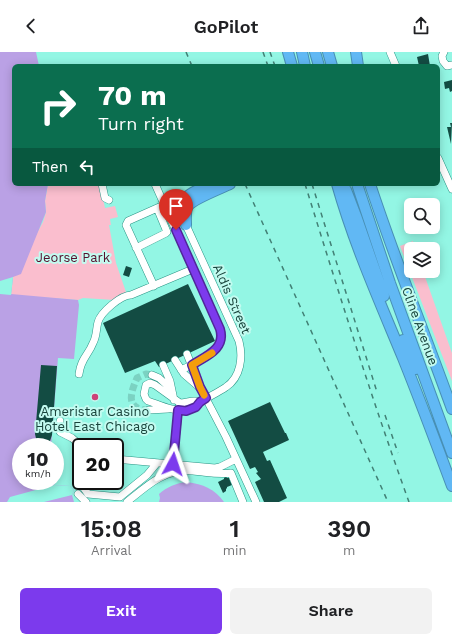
<!DOCTYPE html>
<style>
:root{--surface:#fff;--page:#f2f2f2;--text:#202124;--muted:#757577;--accent:#7c3aed}
body{margin:0;font-family:"Work Sans",sans-serif;background:var(--page);color:var(--text);height:100vh;display:flex;flex-direction:column;font-size:15px;white-space:nowrap}
*{box-sizing:border-box;margin:0}
p{font-size:13px;color:var(--muted)}
.icon{flex:none;width:22px;height:22px;fill:none;stroke:currentColor;stroke-width:2;stroke-linecap:round;stroke-linejoin:round}
.map{position:relative;height:450px;overflow:hidden}
.details{display:flex;flex-direction:column;background:var(--surface);flex:1}
.details>*{flex:none}
.banner{position:absolute;left:12px;top:12px;width:428px;height:122px;border-radius:6px;box-shadow:0 2px 10px #0003;background:#0b6e4f;color:#fff;overflow:hidden}
.buttons{position:absolute;left:404px;top:146px;display:grid;gap:8px}
.buttons a{display:grid;place-items:center;width:36px;height:36px;border-radius:6px;background:var(--surface);box-shadow:0 2px 10px #0003;font-size:20px}
.speed{position:absolute;left:12px;top:386px;display:flex;gap:8px;font-size:20px;font-weight:700;text-align:center}
.speed>*{display:grid;place-content:center;width:52px;height:52px;border-radius:50%;background:var(--surface);box-shadow:0 2px 10px #0003;line-height:1}
.speed small{font-size:10px;font-weight:400}
.speed .limit{border:2px solid #111;border-radius:6px;background:#fff;color:#111}
.pin{position:absolute;display:grid;place-items:center;width:34px;height:34px;color:#fff;margin:-41px -17px;border-radius:50% 50% 50% 0;rotate:-45deg;box-shadow:0 0 4px #0007}
.pin .icon{rotate:45deg}
.me{position:absolute;width:44px;margin:-22px;rotate:5deg;stroke-linejoin:round;filter:drop-shadow(0 0 3px #0008)}
.turn{display:flex;align-items:center;gap:14px;height:84px;padding:0 20px;font-size:18px}
.turn .icon{width:52px;height:52px;stroke-width:2.5}
.turn b{display:block;font-size:28px;line-height:34px}
.then{display:flex;align-items:center;height:38px;padding:0 20px;background:#0003;gap:8px;font-size:15px}
.eta{display:flex;justify-content:space-evenly;align-items:center;height:68px;text-align:center}
.eta b{font-size:24px;font-weight:600;line-height:28px}
.cta{display:flex;gap:8px;margin-top:auto;padding:8px 20px}
.cta a{flex:1;height:46px;border-radius:6px;background:var(--accent);color:#fff;font-size:16px;font-weight:600;line-height:46px;text-align:center}
.cta a+a{background:var(--page);color:var(--text)}
header{display:flex;justify-content:space-between;align-items:center;height:52px;padding:0 20px;background:var(--surface);font-size:18px;font-weight:600}
.map>svg:first-child{display:block}
.green{fill:#fabece}
.water{fill:#baa1e5}
.pier{fill:#93f6e4}
.building{fill:#134c43}
.lines{fill:none;stroke-linecap:round;stroke-linejoin:round}
.minor-tunnel{stroke:#7bd2c2;stroke-width:7;stroke-dasharray:7 3.5;stroke-linecap:butt}
.minor-casing{stroke:#299585;stroke-width:8}
.highway-casing{stroke:#488fb4;stroke-width:12}
.minor{stroke:#fff;stroke-width:7}
.highway{stroke:#61b8f4;stroke-width:10}
.rail{stroke:#428075;stroke-width:1.5;stroke-dasharray:5 5;stroke-linecap:butt}
.route-casing{stroke:#51269a;stroke-width:10}
.route{stroke:#7c3aed;stroke-width:7}
.slow{stroke:#f59e0b;stroke-width:7}
.poi-dot{fill:#cd4278;stroke:#c3fbf0;stroke-width:1.5}
.labels{text-anchor:middle;dominant-baseline:central;stroke-width:4;stroke-linejoin:round;paint-order:stroke}
.park-label{font-size:13px;fill:#550f2c;stroke:#c3fbf0}
.street-label{font-size:13px;fill:#19443c;stroke:#c3fbf0}
.poi-label{font-size:13px;fill:#19443c;stroke:#c3fbf0}
</style>
<header><svg class="icon" aria-label="back" viewBox="0 0 24 24"><path d="M15 5l-7 7 7 7"/></svg>GoPilot<svg class="icon" aria-label="share" viewBox="0 0 24 24"><path d="M12 15V3M7 8l5-5 5 5M5 13v7h14v-7"/></svg></header>
<div class="map">
<svg width="452" height="450" viewBox="0 0 452 450">
<rect width="100%" height="100%" fill="#93f6e4"/>
<!-- green -->
<path class="green" d="M48,132H100L105,156L115,154L118,165L110,167L111,173H109L116,211L126,240L114,248L83,246L78,248L11,243L13,225L43,170L46,160L45,149Z
M413,189L415,197H411V219H423L452,301V329L400,194Z"/>
<!-- water -->
<path class="water" d="M0,0H36L39,14H14V132H48L45,149L46,160L21,222L13,225L11,242L78,248L79,253L74,307L58,306L51,395H21V429H55V406L60,407L57,428L54,433L70,434L74,438L72,443L74,450H0Z
M187,430C203,432 215,437 224,450H159L160,446L159,442C167,435 176,431 187,430Z"/>
<!-- pier -->
<path class="pier" d="M13,225L11,243L0,242V229Z
M54,433L70,434L74,438L72,443L44,450H7L10,445Z"/>
<!-- building -->
<path class="building" d="M428,2L430,14H419L417,5Z
M452,28V39L450,40L449,36L445,37L444,30Z
M450,71H452L451,92L447,75H451Z
M126,214L132,216L129,225L123,223Z
M188,232L215,289L159,315L155,309L125,321L103,271Z
M41,313L57,314L52,383L48,395H38L35,382Z
M270,350L285,381H286L289,388L263,400L267,409L270,408L287,446L279,450H264L255,430L261,427L256,421L258,420L255,415L250,417L228,369Z
M226,424L227,426H229L232,433L227,435V436L226,437V439L223,441L218,430L224,427V426Z"/>
<g class="lines">
<!-- minor-tunnel -->
<path class="minor-tunnel" d="M149,358C124,358 131,340 137,326L146,322L152,323"/>
<defs>
<path id="minor" d="M390,0L396,14
M444,0L442,4L443,9L447,14L452,13
M438,106L452,137
M102,132L105,146L109,148
M155,132L220,277C227,300 197,310 181,318
M186,173L239,289C243,305 241,325 226,335C219,340 210,344 202,349C195,353 198,357 187,358C174,360 160,353 148,349L146,347L144,342L146,333L150,331L155,333L180,351C187,351 193,347 200,350
M136,196L166,181L167,180L157,156
M154,234L126,173L128,169L164,153
M187,302L200,335L226,385L256,450
M175,308L184,322L199,335
M163,313L170,329L174,348
M79,322C81,306 88,304 93,291C97,284 96,277 98,270C101,260 121,243 131,243L193,217
M152,323L159,326L171,337
M149,358L168,357
M60,369L59,376L60,380L72,386L82,395
M115,407L215,416L220,415L236,407
M173,412L179,355
M82,429L83,435L88,442L120,445L147,423L157,411
M78,442L86,450
M127,450C149,432 164,417 193,419C206,420 218,423 231,421L243,450"/>
<path id="highway" d="M288,0L292,14
M302,0L305,14
M315,0L319,14
M328,0L332,14
M356,0L358,14
M337,132C354,192 379,248 403,306C420,348 436,391 452,434
M342,132L346,138L356,164L384,244
M357,132L390,231L452,401
M370,132C395,208 425,282 452,357
M181,160C179,143 199,138 211,132
M186,173C186,167 185,159 188,154C193,147 222,136 230,132
M403,288L416,317"/>
</defs>
<!-- minor casing -->
<use href="#minor" class="minor-casing"/>
<!-- highway casing -->
<use href="#highway" class="highway-casing"/>
<!-- minor -->
<use href="#minor" class="minor"/>
<!-- highway -->
<use href="#highway" class="highway"/>
<!-- rail -->
<path class="rail" d="M186,0L192,14
M263,0L268,14
M270,0L275,14
M245,132L388,450
M305,132C338,238 371,345 409,450
M312,132L377,340
M385,363L398,401"/>
</g>
<g class="lines">
<defs>
<path id="route" d="M173,412L178,358L186,359L196,355L200,350L206,346L200,335L192,313C206,304 226,297 220,277L176,178"/>
</defs>
<!-- route casing -->
<use href="#route" class="route-casing"/>
<!-- route -->
<use href="#route" class="route"/>
<!-- slow -->
<path class="slow" d="M204,343L200,335L192,313L212,301"/>
</g>
<!-- markers -->
<circle class="poi-dot" cx="95" cy="345" r="4"/>
<g class="labels">
<!-- park labels -->
<g class="park-label">
<text x="73" y="205">Jeorse Park</text>
</g>
<!-- street labels -->
<g class="street-label">
<text transform="translate(232 247) rotate(66)">Aldis Street</text>
<text transform="translate(420 274) rotate(70)">Cline Avenue</text>
</g>
<!-- poi labels -->
<g class="poi-label">
<text x="95" y="359">Ameristar Casino<tspan x="95" dy="15">Hotel East Chicago</tspan></text>
</g>
</g>
</svg>
<div class="buttons">
<a><svg class="icon" aria-label="search" viewBox="0 0 24 24"><circle cx="10" cy="10" r="6"/><path d="M15 15l6 6"/></svg></a>
<a><svg class="icon" aria-label="layers" viewBox="0 0 24 24"><path d="M12 4l9 5-9 5-9-5zM3 14l9 5 9-5"/></svg></a>
</div>
<div class="speed"><div>10<small>km/h</small></div><div class="limit">20</div></div>
<div class="pin" style="left:176px;top:178px;background:#d93025"><svg class="icon" aria-label="arrive" viewBox="0 0 24 24"><path d="M6 21V4h12l-3 4 3 4H6"/></svg></div>
<svg class="me" style="left:173px;top:412px" viewBox="-20 -20 40 40"><path d="M0-17L14 15 0 8-14 15z" fill="#7c3aed" stroke="#fff" stroke-width="4"/></svg>
<div class="banner">
<div class="turn"><svg class="icon" aria-label="right" viewBox="0 0 24 24"><path d="M7 20v-9h11M14 6l5 5-5 5"/></svg><div><b>70 m</b>Turn right</div></div>
<div class="then">Then<svg class="icon" aria-label="left" viewBox="0 0 24 24"><path d="M17 20v-9H6M10 6l-5 5 5 5"/></svg></div>
</div>
</div>
<section class="details">
<div class="eta">
<div><b>15:08</b><p>Arrival</p></div>
<div><b>1</b><p>min</p></div>
<div><b>390</b><p>m</p></div>
</div>
<div class="cta"><a>Exit</a><a>Share</a></div>
</section>
